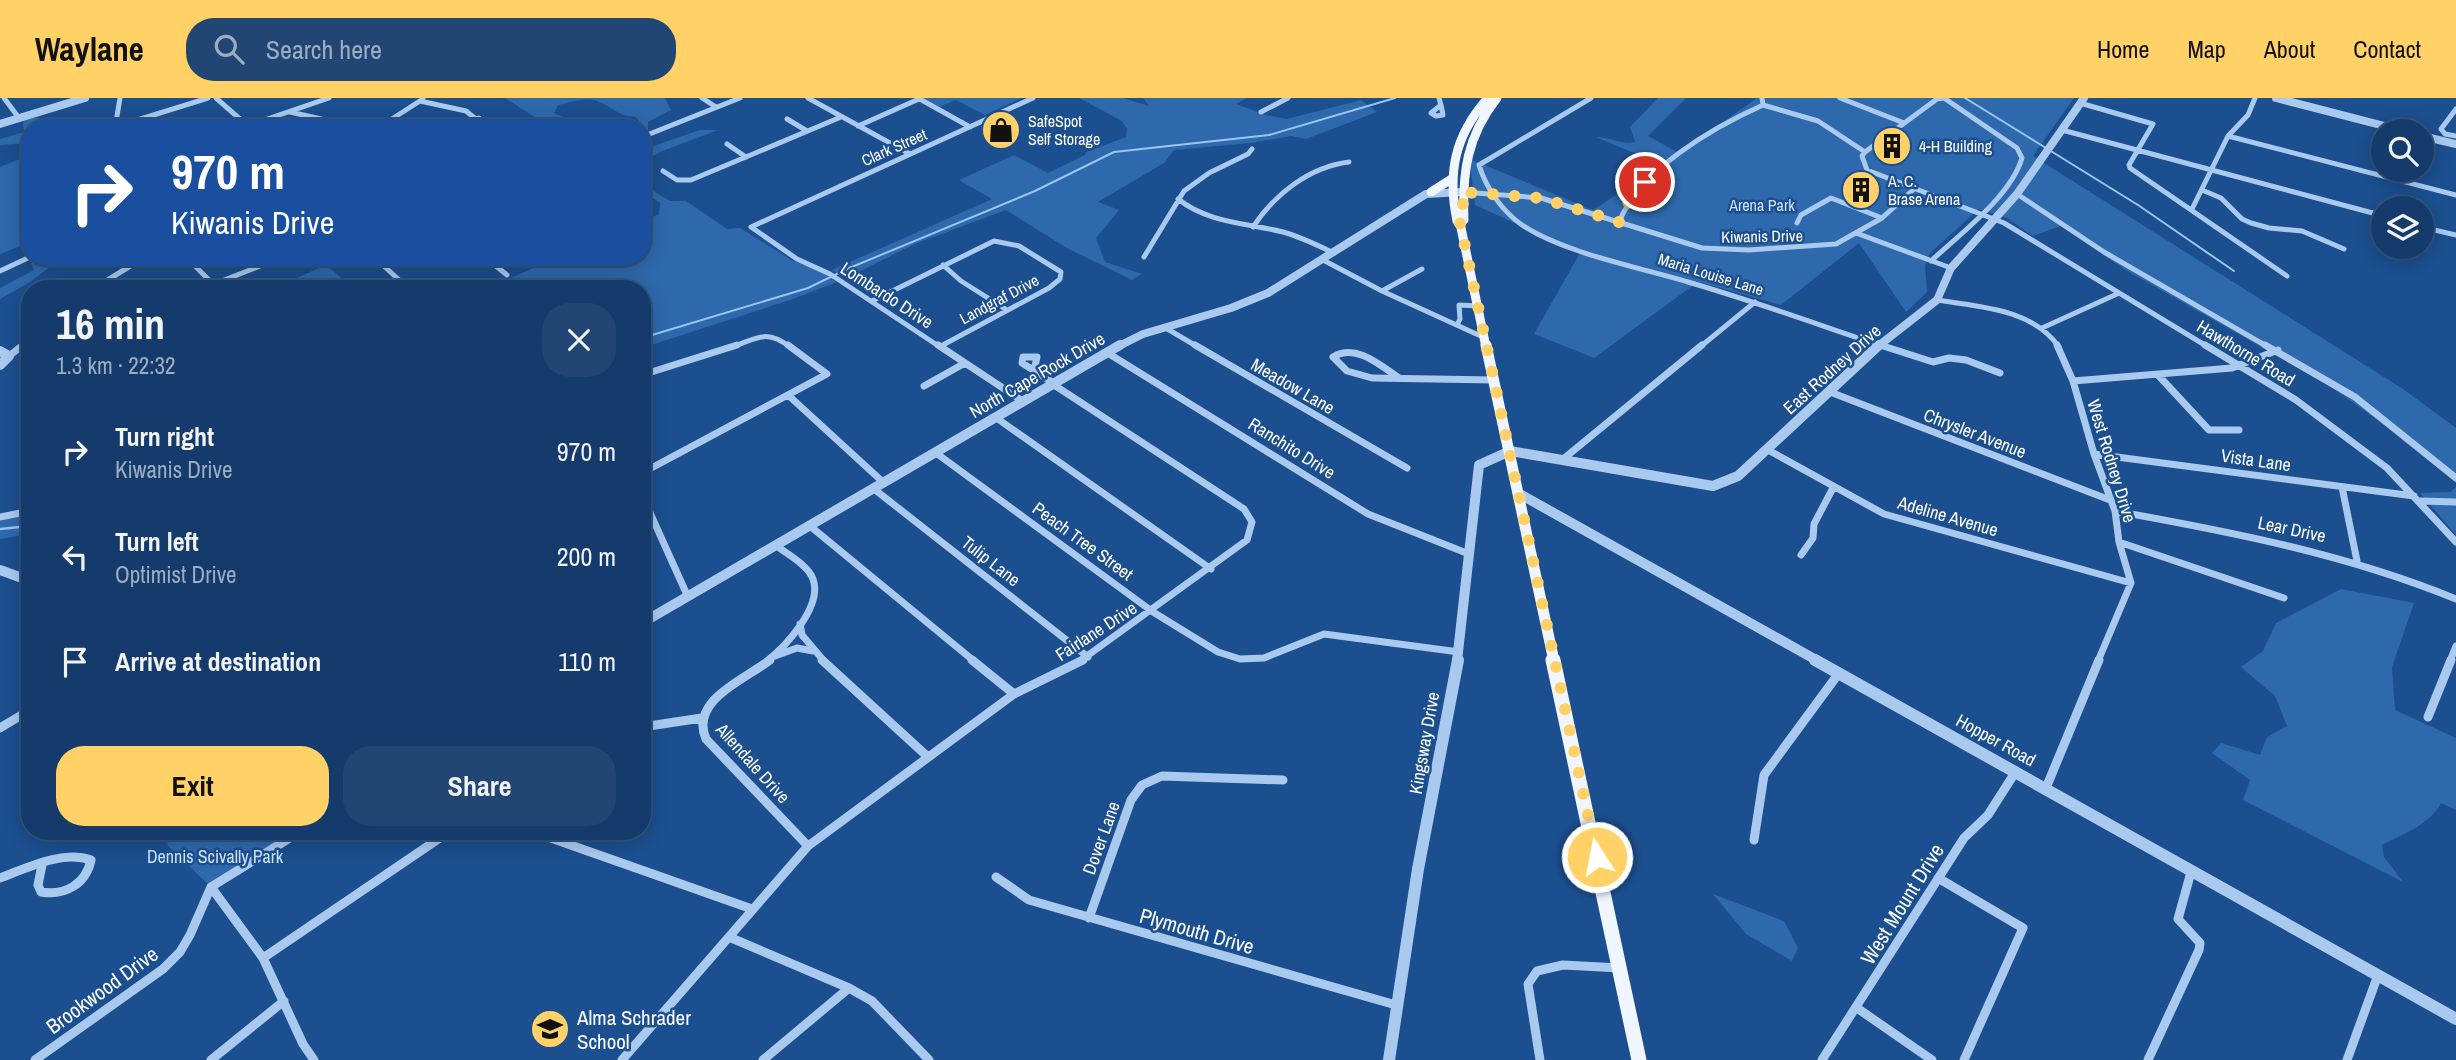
<!DOCTYPE html>
<meta charset="utf-8">
<style>
:root{--surface:#143b6b;--page:#214673;--text:#f1f3f6;--muted:#9dadc1;--line:#33557e;--accent:#ffd166}
body{margin:0;font-family:"Archivo Narrow",sans-serif;background:var(--page);color:var(--text);height:100vh;display:flex;flex-direction:column;font-size:26px;white-space:nowrap}
*{box-sizing:border-box;margin:0}
p{font-size:23px;color:var(--muted)}
.icon{flex:none;width:38px;height:38px;fill:none;stroke:currentColor;stroke-width:2;stroke-linecap:round;stroke-linejoin:round}
.map{position:relative;flex:1;overflow:hidden}
.sheet{position:absolute;left:21px;top:182px;width:630px;height:560px;display:flex;flex-direction:column;background:var(--surface);border-radius:28px;box-shadow:0 4px 18px #0003,0 0 0 2px var(--line)}
.sheet>*{flex:none}
.banner{position:absolute;left:21px;top:21px;width:630px;height:147px;border-radius:28px;box-shadow:0 4px 18px #0003,0 0 0 2px var(--line);background:#1a4fa0;color:#fff;overflow:hidden}
.controls{position:absolute;left:2371px;top:21px;display:grid;gap:14px}
.controls a{display:grid;place-items:center;width:63px;height:63px;border-radius:50%;background:var(--surface);box-shadow:0 4px 18px #0003,0 0 0 2px var(--line);font-size:35px}
.pin{position:absolute;display:grid;place-items:center;width:60px;height:60px;color:#fff;margin:-30px;border:4px solid #fff;border-radius:50%;box-shadow:0 2px 7px #0007}
.me{position:absolute;width:77px;margin:-38px;rotate:349deg;stroke-linejoin:round;filter:drop-shadow(0 0 5px #0008)}
.turn{display:flex;align-items:center;gap:24px;height:147px;padding:0 35px;font-size:32px}
.turn .icon{width:91px;height:91px;stroke-width:2.5}
.turn b{display:block;font-size:49px;line-height:60px}
.round{display:grid;place-items:center;flex:none;width:74px;height:74px;border-radius:28px;background:var(--page)}
.summary{display:flex;align-items:center;justify-content:space-between;height:119px;padding:0 35px}
h1{font-size:42px;font-weight:800;line-height:52px}
.cta{display:flex;gap:14px;margin-top:auto;padding:14px 35px}
.cta a{flex:1;height:80px;border-radius:28px;background:var(--accent);color:#111;font-size:28px;font-weight:800;line-height:80px;text-align:center}
.cta a+a{background:var(--page);color:var(--text)}
ul{padding:0;list-style:none}
li{display:flex;align-items:center;gap:21px;height:105px;padding:0 35px}
li div{flex:1}
li b{display:block;font-size:26px}
li em{font-style:normal}
header{display:flex;align-items:center;gap:42px;box-sizing:border-box;height:98px;padding:0 35px;background:var(--accent);color:#111}
header strong{font-size:33px}
nav{display:flex;gap:38px;margin-inline-start:auto;font-size:24px}
.search{width:490px;height:63px;background:var(--page);display:flex;align-items:center;gap:18px;box-sizing:border-box;padding:0 24px;border-radius:28px;color:var(--muted);font-size:26px}
.map>svg:first-child{display:block}
.green{fill:#2e69ad}
.lines{fill:none;stroke-linecap:round;stroke-linejoin:round}
.stream-far1{stroke:#9cc4f0;stroke-width:2}
.stream{stroke:#9cc4f0;stroke-width:2.5}
.minor-far2{stroke:#a9c9ee;stroke-width:5}
.minor-far1{stroke:#a9c9ee;stroke-width:7}
.minor{stroke:#a9c9ee;stroke-width:9}
.tertiary-far2{stroke:#a9c9ee;stroke-width:8}
.tertiary-far1{stroke:#a9c9ee;stroke-width:10}
.tertiary{stroke:#a9c9ee;stroke-width:12}
.primary-far2{stroke:#f0f6ff;stroke-width:9}
.primary-far1{stroke:#f0f6ff;stroke-width:11}
.primary{stroke:#f0f6ff;stroke-width:15}
.route{stroke:#ffd166;stroke-width:12;stroke-dasharray:0 21.6}
.labels{text-anchor:middle;dominant-baseline:central;stroke-width:5;stroke-linejoin:round;paint-order:stroke}
.far-poi-label{font-size:16px;fill:#fff;stroke:#1b4f8f;text-anchor:start}
.far-street-label{font-size:16px;fill:#fff;stroke:#1b4f8f}
.far-park-label{font-size:16px;fill:#cfe3fa;stroke:#1b4f8f}
.street-label{font-size:18px;fill:#fff;stroke:#1b4f8f}
.park-label{font-size:18px;fill:#cfe3fa;stroke:#1b4f8f}
.near-street-label{font-size:21px;fill:#fff;stroke:#1b4f8f}
.near-poi-label{font-size:21px;fill:#fff;stroke:#1b4f8f;text-anchor:start}
</style>
<header>
<strong>Waylane</strong>
<div class="search"><svg class="icon" aria-label="search" viewBox="0 0 24 24"><circle cx="10" cy="10" r="6"/><path d="M15 15l6 6"/></svg>Search here</div>
<nav><a>Home</a><a>Map</a><a>About</a><a>Contact</a></nav>
</header>
<div class="map">
<svg width="2456" height="962" viewBox="0 0 2456 962">
<rect width="100%" height="100%" fill="#1b4f8f"/>
<!-- green -->
<path class="green" d="M505,0H665L671,12L648,24V32L642,35V30H639L641,25L636,19C617,19 611,6 593,2C583,0 568,5 558,7L554,15L575,24L576,29L552,30Z
M922,0H1022L985,17L956,2L939,9Z
M1079,0H1123L1149,8L1143,0H1247L1236,6L1266,17L1287,21L1361,2L1377,14L1306,41L1291,38L1251,45L1174,52L1164,65L1098,104L1119,112L1096,140L1105,164L1142,176L1132,182L1065,149L1006,112L917,145L846,180L832,172L992,101L959,82L1014,57L1048,75L1085,57L1086,54L1126,39L1127,31L1122,23Z
M1658,0H1686L1648,38L1679,55L1757,0H2074L2033,58L2403,291L2456,330V385L2401,339L2330,288L2124,171L2061,128L2033,138L2007,120L1979,111L1930,155L1925,168L1927,194L1906,214L1859,145L1781,207L1696,183L1691,189L1594,260L1534,236L1580,155L1475,107L1471,74L1472,62L1593,112L1662,67L1596,39C1610,39 1622,47 1635,44L1630,29Z
M26,20H71L76,25V30H30V45L0,47V41L24,34L23,25Z
M700,32H718L660,54L642,65V52Z
M30,57V144L0,156V69Z
M642,86L670,103H686L727,131L740,130L793,163L819,172L837,184L793,201L642,250V191H486L559,159H642V124L659,116L660,105L642,93Z
M46,159H63L30,184L0,201V190L34,172L31,165Z
M326,167L355,191H272Z
M2456,389V437L2420,395L2450,394Z
M30,416V436L0,441V421Z
M2341,491L2414,505L2392,569L2395,612L2456,640V712L2441,705C2430,727 2402,736 2382,747L2384,759L2403,784L2243,702L2250,682L2212,655L2221,645L2260,657L2267,639L2287,628L2275,598L2241,569L2263,553L2276,525Z
M165,733H301L211,789L168,748Z
M1713,796L1784,823L1798,850L1792,863L1746,836Z"/>
<g class="lines">
<!-- stream-far1 -->
<path class="stream-far1" d="M1965,0L2138,107L2234,173
M642,240L808,190L847,171L1035,93L1114,54L1269,37L1395,0"/>
<!-- stream -->
<path class="stream" d="M0,431L30,428"/>
<!-- minor-far2 -->
<path class="minor-far2" d="M4,0L19,20
M216,0L248,28
M702,0L716,9
M808,0L910,56
M918,0L970,29
M1439,0L1441,7
M1591,0L1479,67C1486,90 1502,113 1522,127C1564,155 1638,169 1688,184C1754,203 1819,227 1885,249
M1840,0L1904,25
M1944,0L1937,1L1865,54L1862,58L1867,72L2004,125L2208,249
M420,3L466,13L487,30
M2080,5L2153,26L2129,67L2130,70L2287,178
M1441,7L1443,17L1436,18L1431,15Z
M1763,7L1818,23L1865,54
M2456,11L2441,31L2445,36L2456,38
M290,14L361,30
M1261,14L1288,0
M787,21L807,33
M589,23L599,30
M858,28L919,1
M115,29L208,0
M115,30L120,0
M241,30L329,0
M378,30L423,1
M458,30L479,20
M2062,32L2384,118
M2228,38L2456,97
M642,39L740,0
M727,46L746,59
M663,73L677,82H691L841,19
M2202,92L2221,100L2242,121L2251,125L2269,130L2302,133L2344,151
M1462,94L1541,100L1702,150L1749,152L1836,146L1882,120L1914,91
M2017,96L2104,154L2268,249
M1178,101C1208,125 1247,125 1283,134C1301,139 1317,147 1334,155
M2192,111L2228,38L2248,17L2255,0
M1619,124C1641,71 1712,30 1763,7L1762,0
M1797,125L1801,117L1831,100L1882,120
M1253,129C1275,96 1309,69 1349,64
M2422,129L2456,137
M1856,135L1951,170
M186,159L218,191
M374,159L409,191
M485,159L507,177
M1144,159L1184,93L1209,75L1248,56L1252,51
M1323,162L1382,193L1485,240
M1931,163C1960,136 2011,98 2022,60L2017,50L1944,0
M943,167L961,183L1007,212
M0,173L30,159
M214,186L283,159
M93,191L145,159
M1382,193L1422,171
M1937,202C1979,209 2032,210 2059,249
M872,203L994,143L1019,148L1061,174L1060,181L1049,190L941,248
M1457,227L1460,221L1459,207L1478,208
M1164,229L1198,249
M2042,230L2117,196
M20,249L30,241
M732,249C758,240 766,231 790,249
M940,249L830,176L797,161L751,129L1033,0
M1700,249L1755,204"/>
<!-- minor-far1 -->
<path class="minor-far1" d="M938,247L1021,302
M1195,247L1407,370
M1880,247L1933,264L1949,260L1966,262L2000,275
M2057,247L2073,283L2094,356L2115,413L2119,444L2131,485L2098,563
M2205,247L2296,302L2387,370L2456,444
M2265,247L2355,299L2456,380
M1106,254L1368,416L1469,456
M9,258L23,247
M1034,272L1037,259H1023L1022,265L1052,284
M642,277L737,247
M2158,277L2209,332H2239
M1399,280C1380,267 1356,245 1333,259L1347,273L1372,280L1494,282
M2073,283L2232,270L2278,252
M1051,285L1244,411L1252,424L1247,442L1080,563
M924,288L965,265
M1830,294L2110,402
M788,297L884,385
M995,319L1211,471
M1768,352L1884,416L2131,485
M936,355L1153,514L1218,554L1240,561L1264,560L1324,536L1459,554
M2094,356L2414,398
M1562,362L1702,247
M642,375L827,276L788,247
M2342,389L2357,463
M874,391L1088,559
M642,397L688,499
M2420,403L2456,404
M2115,413C2232,434 2346,456 2456,501
M0,419L30,413
M810,428L974,563
M2119,444L2284,500
M1801,457L1813,440L1814,426L1833,390
M800,526L802,537L824,563
M775,558L797,550L813,553
M767,563C786,548 823,508 813,481C808,467 788,457 777,448
M2450,563L2456,548"/>
<!-- minor -->
<path class="minor" d="M770,562C746,581 689,602 706,641L808,748
M822,562L928,659
M972,562L1014,596
M2428,619L2451,562
M642,629L702,620
M0,630L30,612
M2046,690L2099,562
M531,733L752,811
M1754,742L1764,677L1839,575
M996,779L1029,802L1396,907
M0,780C27,770 62,752 91,762C86,786 65,798 41,794L38,787L42,767
M1938,780L2023,830L1964,962
M211,789L263,860L303,946L314,962
M1089,820L1131,702L1142,687L1162,678L1283,682
M729,839L849,890L872,903L929,962
M263,860L450,733
M1857,910L1932,962
M35,962L163,871L180,854L190,837L211,789L301,733
M211,962L284,903
M622,962L808,748L1014,596L1083,562
M763,962L849,890
M1540,962L1528,886L1537,873L1563,867L1620,870
M1822,962L1964,740L1988,717L2016,673
M2148,962L2199,852L2200,845L2178,821L2191,774
M2347,962L2378,877"/>
<!-- tertiary-far2 -->
<path class="tertiary-far2" d="M2276,0L2404,33
M0,26L85,0
M2422,38L2456,46
M1117,249L1143,236L1231,210L1268,195L1426,96L1462,94
M1877,249L1937,202L1951,170L2017,96L2084,0"/>
<!-- tertiary-far1 -->
<path class="tertiary-far1" d="M0,253L9,258L0,267
M1518,395L1818,563
M0,472L30,483
M642,525L1120,247
M1457,563L1479,367L1510,353L1713,388L1738,378L1879,247"/>
<!-- tertiary -->
<path class="tertiary" d="M1815,562L2456,921
M1389,962L1418,771L1458,562"/>
<!-- primary-far2 -->
<path class="primary-far2" d="M1431,94L1453,80
M1460,125L1464,122C1462,75 1467,38 1497,0
M1486,249L1460,125L1457,123C1447,74 1455,37 1488,0"/>
<!-- primary-far1 -->
<path class="primary-far1" d="M1486,247L1554,563"/>
<!-- primary -->
<path class="primary" d="M1553,562L1639,962"/>
</g>
<g class="lines">
<!-- route -->
<path class="route" d="M1597,759L1460,125L1464,122L1462,94L1541,100L1619,124L1626,108L1645,84"/>
</g>
<!-- icons -->
<defs>
<symbol id="shop-disc" viewBox="-11 -11 22 22"><circle r="9.5" fill="#ffd166" stroke="#1b4f8f"/><path d="M-5-2.5h2.3a2.7 3.5 0 0 1 5.4 0H5L5.5 6h-11ZM-1.5-2.5h3a1.5 2.3 0 0 0-3 0Z" fill="#111"/></symbol>
<symbol id="building-disc" viewBox="-11 -11 22 22"><circle r="9.5" fill="#ffd166" stroke="#1b4f8f"/><path d="M-4-6H4V6H1V3H-1V6H-4ZM-2.5-4.3h1.7v1.8h-1.7ZM.8-4.3h1.7v1.8H.8ZM-2.5-1h1.7V.8h-1.7ZM.8-1h1.7V.8H.8Z" fill="#111"/></symbol>
<symbol id="school-disc" viewBox="-11 -11 22 22"><circle r="9.5" fill="#ffd166" stroke="#1b4f8f"/><path d="M0-5L7-2L0 1L-7-2ZM-4 1L0 2.5L4 1V4Q0 6-4 4Z" fill="#111"/></symbol>
</defs>
<g fill-rule="evenodd">
<use href="#shop-disc" x="979" y="10" width="44" height="44"/>
<use href="#building-disc" x="1870" y="26" width="44" height="44"/>
<use href="#building-disc" x="1839" y="70" width="44" height="44"/>
<use href="#school-disc" x="528" y="909" width="44" height="44"/>
</g>
<g class="labels">
<!-- far-poi labels -->
<g class="far-poi-label">
<text x="1028" y="23">SafeSpot<tspan x="1028" dy="18">Self Storage</tspan></text>
<text x="1919" y="48">4-H Building</text>
<text x="1888" y="83">A. C.<tspan x="1888" dy="18">Brase Arena</tspan></text>
</g>
<!-- far-street labels -->
<g class="far-street-label">
<text transform="translate(894 49) rotate(-24)">Clark Street</text>
<text transform="translate(1762 138) rotate(-1)">Kiwanis Drive</text>
<text transform="translate(1711 176) rotate(17)">Maria Louise Lane</text>
<text transform="translate(999 201) rotate(-28)">Landgraf Drive</text>
</g>
<!-- far-park labels -->
<g class="far-park-label">
<text x="1762" y="107">Arena Park</text>
</g>
<!-- street labels -->
<g class="street-label">
<text transform="translate(887 197) rotate(33)">Lombardo Drive</text>
<text transform="translate(2246 255) rotate(31)">Hawthorne Road</text>
<text transform="translate(1832 271) rotate(-42)">East Rodney Drive</text>
<text transform="translate(1037 277) rotate(-30)">North Cape Rock Drive</text>
<text transform="translate(1293 288) rotate(30)">Meadow Lane</text>
<text transform="translate(1975 335) rotate(21)">Chrysler Avenue</text>
<text transform="translate(1292 350) rotate(32)">Ranchito Drive</text>
<text transform="translate(2256 362) rotate(8)">Vista Lane</text>
<text transform="translate(2112 363) rotate(73)">West Rodney Drive</text>
<text transform="translate(1948 418) rotate(16)">Adeline Avenue</text>
<text transform="translate(2292 431) rotate(12)">Lear Drive</text>
<text transform="translate(1083 443) rotate(36)">Peach Tree Street</text>
<text transform="translate(991 463) rotate(38)">Tulip Lane</text>
<text transform="translate(1096 533) rotate(-33)">Fairlane Drive</text>
<text transform="translate(1996 642) rotate(29)">Hopper Road</text>
<text transform="translate(1424 645) rotate(-80)">Kingsway Drive</text>
<text transform="translate(753 665) rotate(48)">Allendale Drive</text>
<text transform="translate(1101 740) rotate(-70)">Dover Lane</text>
</g>
<!-- park labels -->
<g class="park-label">
<text x="215" y="758">Dennis Scivally Park</text>
</g>
<!-- near-street labels -->
<g class="near-street-label">
<text transform="translate(1902 806) rotate(-58)">West Mount Drive</text>
<text transform="translate(1197 833) rotate(16)">Plymouth Drive</text>
<text transform="translate(102 892) rotate(-36)">Brookwood Drive</text>
</g>
<!-- near-poi labels -->
<g class="near-poi-label">
<text x="577" y="919">Alma Schrader<tspan x="577" dy="24">School</tspan></text>
</g>
</g>
</svg>
<div class="controls">
<a><svg class="icon" aria-label="search" viewBox="0 0 24 24"><circle cx="10" cy="10" r="6"/><path d="M15 15l6 6"/></svg></a>
<a><svg class="icon" aria-label="layers" viewBox="0 0 24 24"><path d="M12 4l9 5-9 5-9-5zM3 14l9 5 9-5"/></svg></a>
</div>
<div class="pin" style="left:1645px;top:84px;background:#d93025"><svg class="icon" aria-label="arrive" viewBox="0 0 24 24"><path d="M6 21V4h12l-3 4 3 4H6"/></svg></div>
<svg class="me" style="left:1597px;top:759px" viewBox="-20 -20 40 40"><circle r="17" fill="#ffd166" stroke="#fff" stroke-width="3"/><path d="M0-11L8 9 0 5-8 9z" fill="#fff"/></svg>
<div class="banner">
<div class="turn"><svg class="icon" aria-label="right" viewBox="0 0 24 24"><path d="M7 20v-9h11M14 6l5 5-5 5"/></svg><div><b>970 m</b>Kiwanis Drive</div></div>
</div>
<section class="sheet">
<div class="summary"><div><h1>16 min</h1><p>1.3 km · 22:32</p></div><a class="round"><svg class="icon" aria-label="close" viewBox="0 0 24 24"><path d="M6 6l12 12M18 6L6 18"/></svg></a></div>
<ul>
<li><svg class="icon" aria-label="right" viewBox="0 0 24 24"><path d="M7 20v-9h11M14 6l5 5-5 5"/></svg><div><b>Turn right</b><p>Kiwanis Drive</p></div><em>970 m</em></li>
<li><svg class="icon" aria-label="left" viewBox="0 0 24 24"><path d="M17 20v-9H6M10 6l-5 5 5 5"/></svg><div><b>Turn left</b><p>Optimist Drive</p></div><em>200 m</em></li>
<li><svg class="icon" aria-label="arrive" viewBox="0 0 24 24"><path d="M6 21V4h12l-3 4 3 4H6"/></svg><div><b>Arrive at destination</b></div><em>110 m</em></li>
</ul>
<div class="cta"><a>Exit</a><a>Share</a></div>
</section>
</div>
